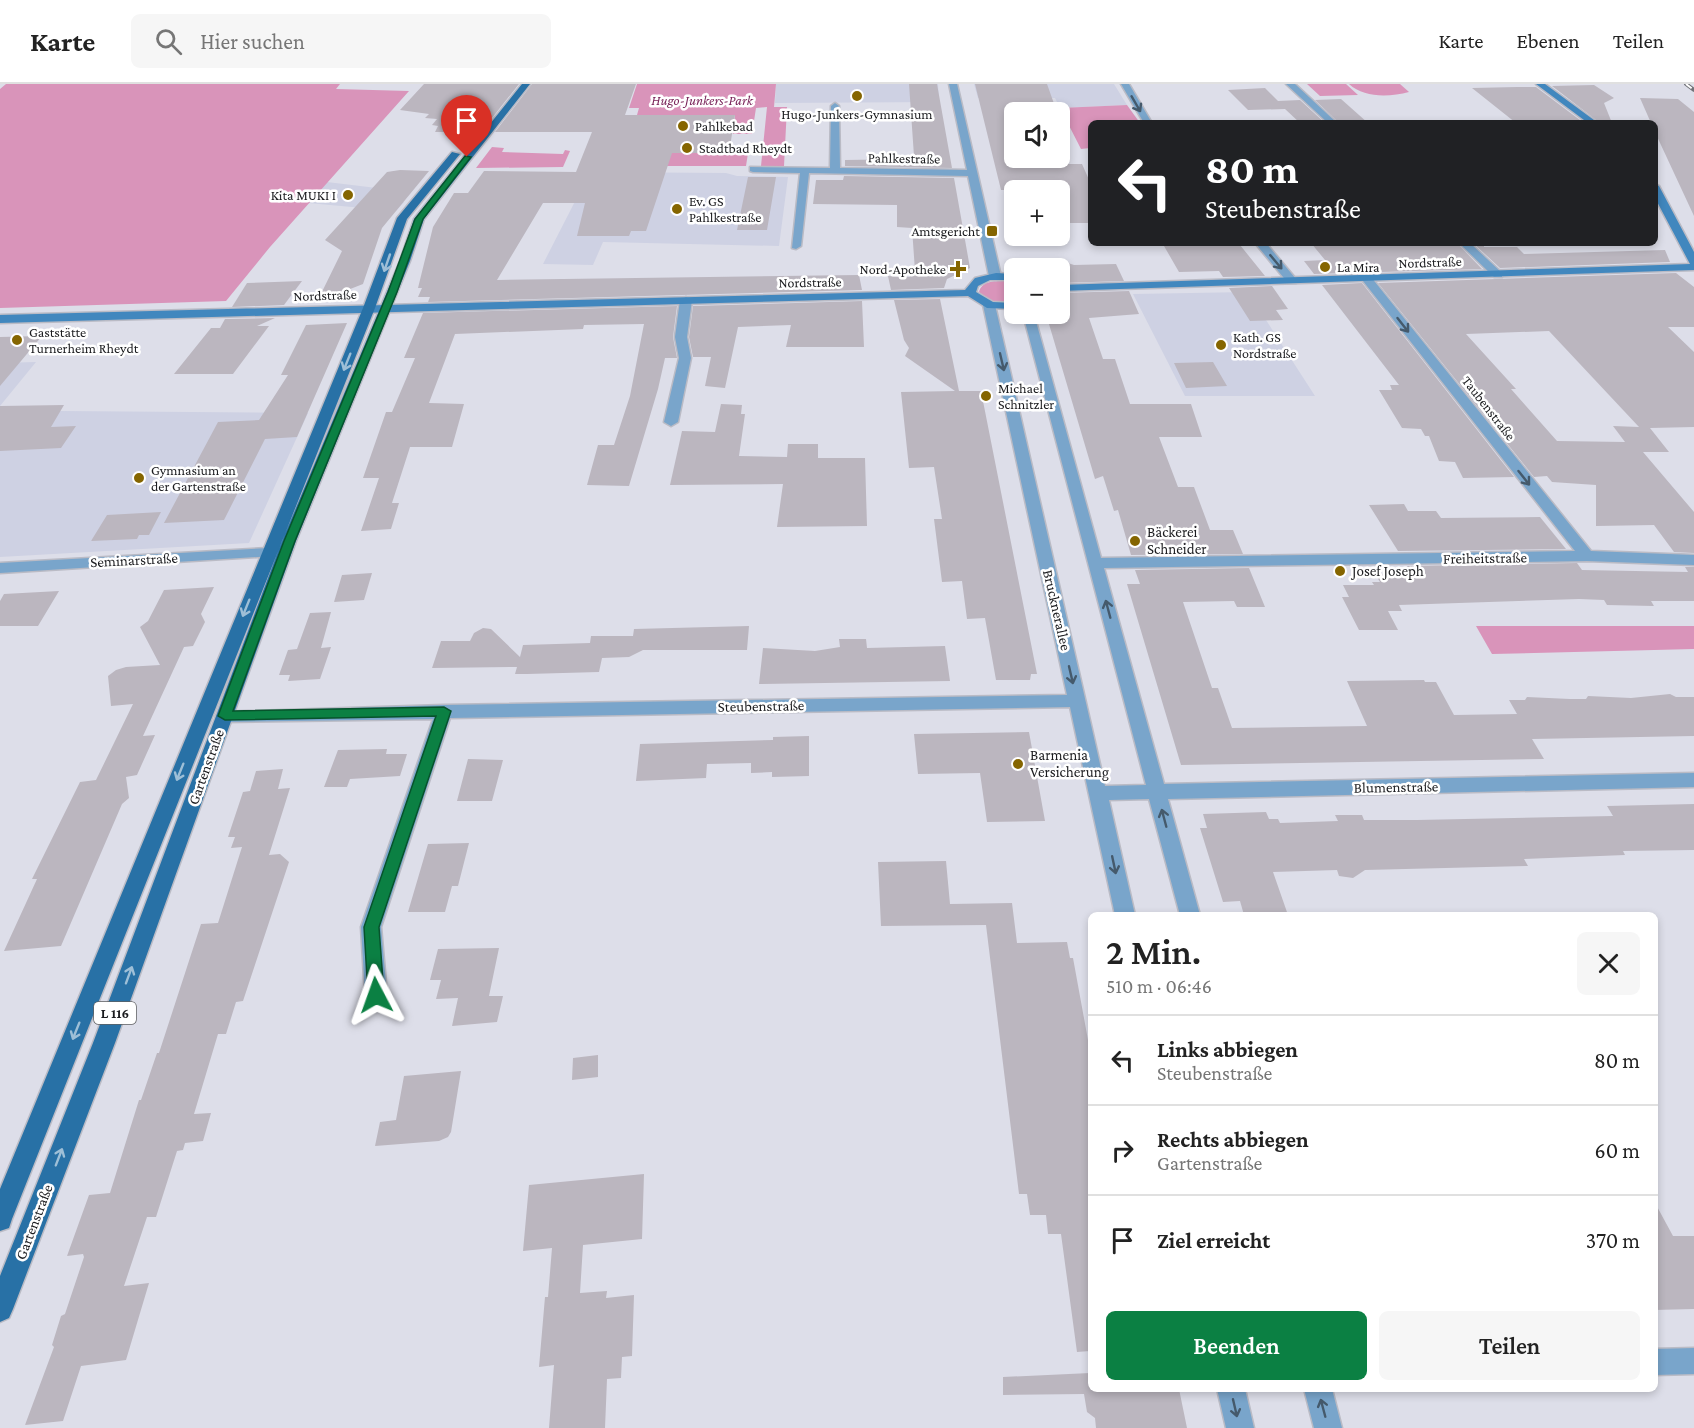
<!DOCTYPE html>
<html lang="de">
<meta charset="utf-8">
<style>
:root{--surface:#fff;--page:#f6f6f6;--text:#222;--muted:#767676;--line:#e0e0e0;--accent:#0b8043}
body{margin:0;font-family:"Crimson Pro",serif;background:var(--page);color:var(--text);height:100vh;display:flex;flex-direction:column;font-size:22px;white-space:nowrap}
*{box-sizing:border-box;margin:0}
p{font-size:20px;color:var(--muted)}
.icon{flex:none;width:33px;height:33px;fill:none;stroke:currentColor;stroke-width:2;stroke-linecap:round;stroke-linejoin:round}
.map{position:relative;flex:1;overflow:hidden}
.sheet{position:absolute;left:1088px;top:828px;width:570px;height:480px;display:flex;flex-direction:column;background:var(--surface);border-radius:9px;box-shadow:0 3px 9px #0003}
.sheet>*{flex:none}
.guide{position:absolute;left:1088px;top:36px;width:570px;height:126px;border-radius:9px;box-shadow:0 3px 9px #0003;background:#202124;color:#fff;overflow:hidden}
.tools{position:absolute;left:1004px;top:18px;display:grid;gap:12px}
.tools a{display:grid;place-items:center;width:66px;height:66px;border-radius:9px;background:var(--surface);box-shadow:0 3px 9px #0003;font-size:30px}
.pin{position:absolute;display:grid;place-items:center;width:51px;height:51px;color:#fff;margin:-62px -26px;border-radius:50% 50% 50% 0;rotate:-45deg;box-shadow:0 0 6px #0007}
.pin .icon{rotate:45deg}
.me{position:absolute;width:66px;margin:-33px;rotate:356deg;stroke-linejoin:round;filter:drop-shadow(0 0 4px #0008)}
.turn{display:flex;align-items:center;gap:21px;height:126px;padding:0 18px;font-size:27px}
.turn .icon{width:78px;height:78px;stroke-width:2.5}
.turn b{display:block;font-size:42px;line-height:51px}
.round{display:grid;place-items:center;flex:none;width:63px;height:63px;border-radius:9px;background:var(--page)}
.head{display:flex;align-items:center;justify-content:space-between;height:102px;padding:0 18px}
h1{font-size:36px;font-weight:600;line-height:45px}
.action{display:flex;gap:12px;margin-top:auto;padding:12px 18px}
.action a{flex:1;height:69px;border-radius:9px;background:var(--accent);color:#fff;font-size:24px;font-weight:600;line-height:69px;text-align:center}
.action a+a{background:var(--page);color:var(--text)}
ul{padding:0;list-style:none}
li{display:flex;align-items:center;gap:18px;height:90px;padding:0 18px;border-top:2px solid var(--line)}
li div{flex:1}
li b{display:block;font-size:22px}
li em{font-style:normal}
header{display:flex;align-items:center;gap:36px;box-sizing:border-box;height:84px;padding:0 30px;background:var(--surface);border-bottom:2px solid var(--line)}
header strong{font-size:28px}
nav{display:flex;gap:33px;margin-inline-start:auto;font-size:21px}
.search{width:420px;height:54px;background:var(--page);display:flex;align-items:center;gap:15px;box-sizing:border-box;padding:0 21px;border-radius:9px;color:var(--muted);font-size:22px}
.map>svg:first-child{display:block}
.built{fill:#ced1e3}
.green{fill:#d994ba}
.building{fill:#bbb6bf;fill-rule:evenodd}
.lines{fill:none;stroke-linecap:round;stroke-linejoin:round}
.street-casing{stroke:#babbc5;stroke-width:3}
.secondary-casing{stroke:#babbc5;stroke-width:3}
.primary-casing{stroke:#babbc5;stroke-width:3}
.street{fill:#79a5cb;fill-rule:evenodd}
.secondary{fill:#4187be;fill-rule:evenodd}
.primary{fill:#2871a6;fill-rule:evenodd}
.rail-casing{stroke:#717278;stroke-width:4}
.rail{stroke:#fff;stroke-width:2;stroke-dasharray:7;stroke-linecap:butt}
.oneway{stroke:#455a6c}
.oneway2{stroke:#9ebfd7}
.route{fill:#0b8043;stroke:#07532c;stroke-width:1.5}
.poi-dot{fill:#856500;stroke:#fff;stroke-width:2}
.labels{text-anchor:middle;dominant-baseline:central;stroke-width:5;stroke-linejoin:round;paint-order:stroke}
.far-park-label{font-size:14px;font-style:italic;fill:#7a255a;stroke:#fff}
.far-poi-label{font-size:14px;fill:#1b1c1f;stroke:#fff;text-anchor:start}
.far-street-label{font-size:14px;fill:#1b1c1f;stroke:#fff}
.shield{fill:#fff;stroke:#5f6062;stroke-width:1.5}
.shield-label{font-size:14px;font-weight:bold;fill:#1b1c1f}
.poi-label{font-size:15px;fill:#1b1c1f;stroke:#fff;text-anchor:start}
.street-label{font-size:15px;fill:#1b1c1f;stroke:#fff}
</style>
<header>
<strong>Karte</strong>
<div class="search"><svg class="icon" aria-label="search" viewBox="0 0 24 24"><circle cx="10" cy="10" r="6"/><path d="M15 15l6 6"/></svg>Hier suchen</div>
<nav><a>Karte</a><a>Ebenen</a><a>Teilen</a></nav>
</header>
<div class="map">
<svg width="1694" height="1344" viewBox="0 0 1694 1344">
<rect width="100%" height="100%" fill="#dddee9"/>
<!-- built -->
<path class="built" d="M776,0H938L939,18L775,19Z
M974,0H1114L1127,21L1060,24L1055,14H978Z
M590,88L726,89L737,92L788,93L779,162L603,158L593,181L543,180Z
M327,98L385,105L375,117L404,118L396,127L308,119Z
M1248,208L1315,312H1185L1133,210Z
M36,278L0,322V279Z
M61,327L308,329L249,459L0,473V329Z"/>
<!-- green -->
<path class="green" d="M6,0H340L336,5L409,7L270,163L226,217L0,224V5Z
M637,0H776L774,23H787L784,82H761L767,23L756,24L752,50H733L735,31H637L639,24H629Z
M1307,0H1346L1358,11L1320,12Z
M1349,0H1400L1409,8C1389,13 1364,14 1349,0Z
M1127,21L1140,39H1090V64L1081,65L1060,24Z
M492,63L504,64L502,68L563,70L565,66L570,67L563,83L476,84Z
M662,69H748L746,82H658Z
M1006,197L1014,199V218L991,217L979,208C982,196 996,197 1006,197Z
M1476,542H1694V565L1492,570Z"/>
<!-- building -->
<path class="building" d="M424,0H519L481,48H435L438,42L432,41L437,35L425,34L429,30L400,26Z
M532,0H636L625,31H735L729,69H672L646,147H631L629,152H577L585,119H543L497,196L859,191L862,206L428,218L430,213H418L422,204H418L433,143L454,109H468L484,87L576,88L592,48H495Z
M909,0H937L952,84L845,82V76L912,75V72H914Z
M975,0H1047L1057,28H1014V32H1010L1014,47V74H1021L1023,80H1082L1090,98V139H1064L1059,125V106H1001Z
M1594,1L1614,14L1604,19L1612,39H1600L1552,2Z
M1517,3H1536L1584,39H1516L1472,4Z
M1265,4L1278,17L1300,16L1325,39H1300L1285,25L1248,26L1228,6Z
M1640,14L1678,15L1694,28V132L1654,46V39H1651Z
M1341,15L1368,39H1339L1315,16Z
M400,86L429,87L382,144L363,200L317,218L342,167L325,156L387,88Z
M844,92L954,94L970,184L947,195L944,204L891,206L888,192L910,193L909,187H915L912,144L897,143V121L813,120L816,96H843Z
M748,93H776L767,146H737Z
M1218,159L1240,161L1265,192L1223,193L1219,187L1179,188L1164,162L1215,161Z
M1311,159H1340L1342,161L1457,159L1482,185L1314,190L1304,177L1325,176Z
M1473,159H1484V163H1517L1524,170L1665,166L1670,178L1500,184Z
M1059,176L1074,181L1116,180L1124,197L1059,199Z
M1676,189L1694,203V243H1668L1694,268V343L1650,344L1669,368H1643L1694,428V469L1674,468L1654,441L1596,442V401L1552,398L1547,392L1534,393L1378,199ZM1549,247L1639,343L1613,342L1625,358L1557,357L1511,305H1516L1466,250Z
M302,197L284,221L232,223L247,199Z
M1362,199L1514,393L1463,394L1455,378L1439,377L1429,352H1425L1421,345L1402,344L1379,306H1392L1390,301H1399L1322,201Z
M1272,202L1288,225L1276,226L1283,236L1250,237L1229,204Z
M1129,207L1139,230L1089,234L1103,275H1115L1130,320H1191L1202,353H1159L1178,403H1194L1210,446H1233L1243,470L1131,471L1118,426L1114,427L1103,392L1095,395L1046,230H1059V209Z
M940,215L959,307H981L1037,590H1031L1030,596H996L985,534L967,535L962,497L942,498L934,435H942L934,383L909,384L901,308L955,307L905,272L909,264L904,256L894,216Z
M862,217L864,263H786L791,241L738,243L725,304L705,302L711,273H693L689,253L693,222Z
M677,222L673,253L677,274H665L658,305L629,402L587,401L598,361H614L630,312L644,240L584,241L583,245L455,250L429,319L464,320L452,363H410L392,419H399L391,445L361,447L379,394H363L386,328H392L415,274H404L423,229Z
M275,234L257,242H269L233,290H174L211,244H220L225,235Z
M347,239L297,353L265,355L224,436L164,439L218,338L259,336L288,291H281L306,241Z
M42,252L0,302V253Z
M1213,278L1227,302L1186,304L1174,279Z
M721,320L742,321L741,330H745L739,372L787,373L788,360H818V374H865L867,442L777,443L783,400L670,401L682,347L715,348Z
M64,321L51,343L76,342L61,364L0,367V322Z
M1404,420L1408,427H1436L1441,434L1540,433L1566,465L1398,467L1369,421Z
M161,428L149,451H139L137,455L91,457L107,431Z
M1577,479L1582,486L1688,488L1685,483H1694V517H1651L1654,522L1607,521L1604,516L1579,515L1399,521L1402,527H1388L1398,546H1359L1342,513H1349L1343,501H1374L1372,498H1380L1375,490L1411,489L1407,482Z
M1249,484L1265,523H1237L1234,517L1183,518L1212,604H1218L1232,644L1367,642L1347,597L1424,596L1425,598H1436L1454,631L1517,630L1509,616H1525L1527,613L1570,615H1586L1588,612L1631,614L1670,610L1676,613H1694V652L1532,655L1544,675L1181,681L1127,500H1140L1135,486Z
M372,489L364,516L334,518L342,491Z
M214,503L201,530L205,538L193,562L184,563L143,652L155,651L137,691L126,693L129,714L122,720L61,862L4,867L37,795H32L80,698L96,696L133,620L111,622L108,592L116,586L126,583L160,581L140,543L148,537L164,506Z
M59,507L38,542H0V517L4,510Z
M331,528L321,564L331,563L320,595L288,597L290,591H279L288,566L297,565L310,529Z
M749,542L747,566H643L629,573L602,574L599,588L527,590H515L517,583L432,584L441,557H470L474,549L483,544L491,545L520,573L523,561L590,559L591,552H633L634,545Z
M839,555H866L867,564L945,562L950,597L759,600L763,564L815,567L840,563Z
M1029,648L1045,737L987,738L980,689L918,690L914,650Z
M809,652V692L772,693V688L751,689V679L707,680L706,694L636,697L640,660L773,656V653Z
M387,665L386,670H407L400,692L350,695L347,703H324L338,666Z
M468,675L503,676L492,717H457Z
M283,685L278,705L290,704L269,771L280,770L289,778L243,917L236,918L226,950H218L194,1030L211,1029L203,1057L185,1059L183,1066L177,1067L156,1133H147L124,1202L149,1199L126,1276L81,1282L63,1337L25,1341L54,1263L52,1261L61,1232L65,1230L84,1173L83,1170L67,1172L89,1111L110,1109L139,1016H141L157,969H159L201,840L218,839L242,763L231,764L235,753H228L243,708L250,707L256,687Z
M1694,720V766L1623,767L1625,771L1524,775L1528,782L1365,786L1353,794L1339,792L1337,786L1273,788L1288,831H1244L1240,817L1223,818L1200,744H1207L1203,730L1266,728L1269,735H1278L1280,739L1338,737L1335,731H1362L1364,736H1417L1613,732L1607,722Z
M469,759L458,802H452L445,828H408L428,760Z
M946,777L950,820L1012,819L1017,859L1067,858L1070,874H1073L1090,967V1267L1077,1268L1061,1150H1048L1046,1131H1030L1027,1110H1019L986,841L881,842L878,778Z
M499,864L489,912H503L497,938L452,942L458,914L436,915L441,896H430L438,865Z
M598,971V993L572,996L573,974Z
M461,987L451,1048L448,1053L439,1057L375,1062L380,1038L396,1036L404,992Z
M644,1090L642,1155L583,1161L580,1209L607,1207L606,1214L634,1211L632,1272L622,1273L621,1294L607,1295L605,1344H549L554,1281L539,1283L545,1213H548L552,1164L523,1167L529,1101Z
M1654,1117L1673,1152H1694V1225L1654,1226Z
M1090,1289V1305H1179L1187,1344H1096L1095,1334L1087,1328L1084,1310L1003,1311V1293Z"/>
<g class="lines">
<defs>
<path id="street" d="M949,0H957L1001,192L999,194H991L989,192L968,92L809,89L801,162L796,165L792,164L800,89L753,88L750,87V83L830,84L831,22L835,19L839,22L840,84L967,86Z
M1121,0H1129L1152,39H1144Z
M1286,0H1295L1337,39H1328Z
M1255,159H1266L1296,195V199H1288Z
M1459,159H1470L1502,189V193H1494Z
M1367,192L1371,193L1591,467L1694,471V481L1587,477L1104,484L1164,700L1694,689V703L1168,715L1200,831H1180L1149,715L1109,716L1135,831H1115L1070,623L450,634L381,843L387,911L384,918L376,921L368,918L365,911L361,843L433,635L225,638L219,636L216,632L219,628L444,621L1067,611L983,221L985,219H993L995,221L1105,702L1146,701L1023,230H1034L1101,474L1575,467L1363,197V193Z
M686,213L692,216L687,253L691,274L678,338L671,342L664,338L679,274L675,253L680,216Z
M268,464L276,469L273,472L0,489V479Z
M1694,1264V1290L1654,1291V1265Z
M1217,1305H1245L1254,1344H1226Z
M1304,1305H1332L1342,1344H1314Z"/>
<path id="secondary" d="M1536,0H1545L1598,39H1588Z
M1654,99L1659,102L1694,168V186L1059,207V201L1690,180L1654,112Z
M996,189L1014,190V196H990L978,202L976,208L993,218L1014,219V225L987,224L968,212L0,239V231L965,206L975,194Z"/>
<path id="primary" d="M522,0H530L424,135L410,177L296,457L115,959L13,1225L9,1234L0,1238V1192L93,959L282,457L400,177L414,135Z
M452,68L460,70L407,135L375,224L12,1135L9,1144L0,1147V1105L363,224L397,134Z"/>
</defs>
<!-- street casing -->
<use href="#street" class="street-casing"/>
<!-- secondary casing -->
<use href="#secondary" class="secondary-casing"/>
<!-- primary casing -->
<use href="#primary" class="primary-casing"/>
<!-- street -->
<use href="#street" class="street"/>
<!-- secondary -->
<use href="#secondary" class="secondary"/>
<!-- primary -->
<use href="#primary" class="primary"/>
<defs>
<path id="rail" d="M1686,0L1694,6"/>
</defs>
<!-- rail casing -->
<use href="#rail" class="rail-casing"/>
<!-- rail -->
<use href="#rail" class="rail"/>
</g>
<!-- one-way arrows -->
<defs><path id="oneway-shaft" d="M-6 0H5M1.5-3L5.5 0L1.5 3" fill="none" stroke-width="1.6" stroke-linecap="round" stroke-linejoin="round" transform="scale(1.5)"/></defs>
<g class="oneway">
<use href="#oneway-shaft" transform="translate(1136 20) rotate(60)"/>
<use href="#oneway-shaft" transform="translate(1276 178) rotate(50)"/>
<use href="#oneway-shaft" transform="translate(1403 241) rotate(52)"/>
<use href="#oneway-shaft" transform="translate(1002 278) rotate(77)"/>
<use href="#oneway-shaft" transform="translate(1524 394) rotate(52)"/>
<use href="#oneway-shaft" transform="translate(1108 525) rotate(-105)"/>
<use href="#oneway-shaft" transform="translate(1071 591) rotate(77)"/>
<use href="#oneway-shaft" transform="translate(1164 734) rotate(-105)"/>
<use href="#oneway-shaft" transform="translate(1114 781) rotate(78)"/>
<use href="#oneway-shaft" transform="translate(1235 1324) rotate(77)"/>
<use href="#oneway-shaft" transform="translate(1323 1324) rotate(-105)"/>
</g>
<g class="oneway2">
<use href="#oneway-shaft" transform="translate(387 179) rotate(109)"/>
<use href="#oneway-shaft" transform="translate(347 278) rotate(112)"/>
<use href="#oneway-shaft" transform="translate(246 524) rotate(112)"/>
<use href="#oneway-shaft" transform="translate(180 688) rotate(112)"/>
<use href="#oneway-shaft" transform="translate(129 891) rotate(-70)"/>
<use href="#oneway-shaft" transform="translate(76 947) rotate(112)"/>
<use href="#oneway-shaft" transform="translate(59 1073) rotate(-69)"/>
</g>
<!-- route -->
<path class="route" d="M465,72L471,73L423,135L397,208L295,457L233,627L444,623L451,627L379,843L384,911L382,916L376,919L370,916L368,911L364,843L436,632L225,636L218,632L284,457L388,208L415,135Z"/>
<!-- markers -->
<g class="poi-dot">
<circle cx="857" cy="12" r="6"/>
<circle cx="683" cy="42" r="6"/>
<circle cx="687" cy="64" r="6"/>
<circle cx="348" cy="111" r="6"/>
<circle cx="677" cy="125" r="6"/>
<rect x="986" y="141" width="12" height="12" rx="3"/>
<circle cx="1325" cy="183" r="6"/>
<path d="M955 176h6v6h6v6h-6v6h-6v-6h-6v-6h6z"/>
<circle cx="17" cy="256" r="6"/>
<circle cx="1221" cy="261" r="6"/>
<circle cx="986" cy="312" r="6"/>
<circle cx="139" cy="394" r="6"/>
<circle cx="1135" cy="457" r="6"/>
<circle cx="1340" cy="487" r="6"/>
<circle cx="1018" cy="680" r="6"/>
</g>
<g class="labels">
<!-- far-park labels -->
<g class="far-park-label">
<text x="702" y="16">Hugo-Junkers-Park</text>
</g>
<!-- far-poi labels -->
<g class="far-poi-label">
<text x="857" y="30" text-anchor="middle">Hugo-Junkers-Gymnasium</text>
<text x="695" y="42">Pahlkebad</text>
<text x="699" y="64">Stadtbad Rheydt</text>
<text x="336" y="111" text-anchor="end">Kita MUKI I</text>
<text x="689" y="117">Ev. GS<tspan x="689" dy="16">Pahlkestraße</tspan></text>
<text x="980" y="147" text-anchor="end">Amtsgericht</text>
<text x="1337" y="183">La Mira</text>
<text x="946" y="185" text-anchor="end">Nord-Apotheke</text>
<text x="29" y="248">Gaststätte<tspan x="29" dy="16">Turnerheim Rheydt</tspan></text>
<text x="1233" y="253">Kath. GS<tspan x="1233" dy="16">Nordstraße</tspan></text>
<text x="998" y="304">Michael<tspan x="998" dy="16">Schnitzler</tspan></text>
<text x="151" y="386">Gymnasium an<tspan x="151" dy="16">der Gartenstraße</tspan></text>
</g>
<!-- far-street labels -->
<g class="far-street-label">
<text transform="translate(904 74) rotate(1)">Pahlkestraße</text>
<text transform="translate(1430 178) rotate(-2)">Nordstraße</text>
<text transform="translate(810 198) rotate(-1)">Nordstraße</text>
<text transform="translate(325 211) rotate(-2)">Nordstraße</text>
<text transform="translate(1489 324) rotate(52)">Taubenstraße</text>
</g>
<!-- shield labels -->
<rect class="shield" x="94" y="918" width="42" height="22" rx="4.5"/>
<g class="shield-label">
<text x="115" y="929">L 116</text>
</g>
<!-- poi labels -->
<g class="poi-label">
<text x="1147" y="448">Bäckerei<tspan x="1147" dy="17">Schneider</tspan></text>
<text x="1352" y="487">Josef Joseph</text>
<text x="1030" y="671">Barmenia<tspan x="1030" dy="17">Versicherung</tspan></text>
</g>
<!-- street labels -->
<g class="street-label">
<text transform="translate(1485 474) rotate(-1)">Freiheitstraße</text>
<text transform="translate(134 476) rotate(-3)">Seminarstraße</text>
<text transform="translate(1057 526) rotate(77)">Brucknerallee</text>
<text transform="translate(761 622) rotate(-1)">Steubenstraße</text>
<text transform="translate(206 683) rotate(-70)">Gartenstraße</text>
<text transform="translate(1396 703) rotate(-1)">Blumenstraße</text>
<text transform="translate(34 1138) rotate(-69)">Gartenstraße</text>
</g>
</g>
</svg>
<div class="tools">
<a><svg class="icon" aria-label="sound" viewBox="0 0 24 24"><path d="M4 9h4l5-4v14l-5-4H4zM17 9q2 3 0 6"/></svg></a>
<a>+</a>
<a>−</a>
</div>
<div class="pin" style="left:467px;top:73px;background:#d93025"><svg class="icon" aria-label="arrive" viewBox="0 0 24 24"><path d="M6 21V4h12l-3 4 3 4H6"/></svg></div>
<svg class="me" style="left:376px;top:911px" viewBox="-20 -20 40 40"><path d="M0-17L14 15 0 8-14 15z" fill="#0b8043" stroke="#fff" stroke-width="4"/></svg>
<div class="guide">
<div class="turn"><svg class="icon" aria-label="left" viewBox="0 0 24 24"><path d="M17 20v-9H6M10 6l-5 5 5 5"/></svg><div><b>80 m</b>Steubenstraße</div></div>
</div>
<section class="sheet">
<div class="head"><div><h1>2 Min.</h1><p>510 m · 06:46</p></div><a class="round"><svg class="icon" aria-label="close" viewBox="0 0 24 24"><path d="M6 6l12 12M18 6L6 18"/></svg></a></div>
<ul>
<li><svg class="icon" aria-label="left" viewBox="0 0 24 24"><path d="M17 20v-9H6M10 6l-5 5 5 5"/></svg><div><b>Links abbiegen</b><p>Steubenstraße</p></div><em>80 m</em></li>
<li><svg class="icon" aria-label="right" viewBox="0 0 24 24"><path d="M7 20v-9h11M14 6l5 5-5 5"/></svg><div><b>Rechts abbiegen</b><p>Gartenstraße</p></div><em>60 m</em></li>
<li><svg class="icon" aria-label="arrive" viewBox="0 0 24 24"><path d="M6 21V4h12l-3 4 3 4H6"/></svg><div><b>Ziel erreicht</b></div><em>370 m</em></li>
</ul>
<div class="action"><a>Beenden</a><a>Teilen</a></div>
</section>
</div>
